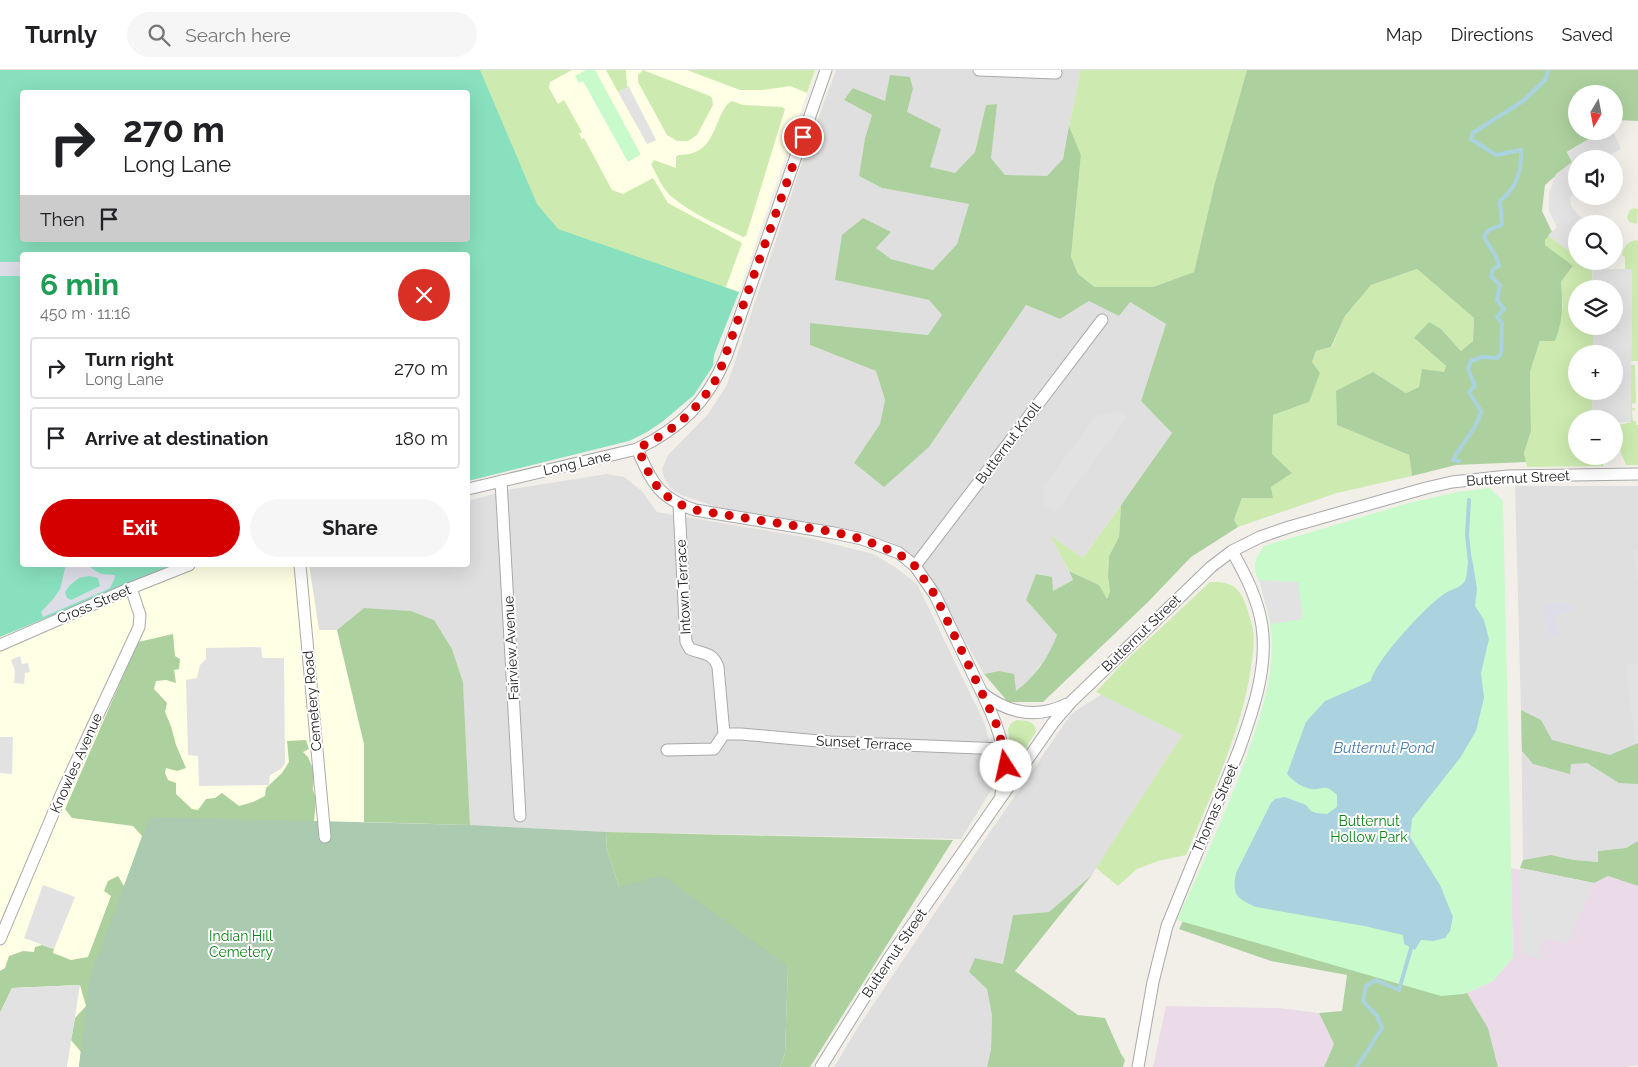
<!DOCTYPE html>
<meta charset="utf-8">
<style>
:root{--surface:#fff;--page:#f6f6f6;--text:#202124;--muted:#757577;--line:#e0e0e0;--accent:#d40000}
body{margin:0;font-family:Raleway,sans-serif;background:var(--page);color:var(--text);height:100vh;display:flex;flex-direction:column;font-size:19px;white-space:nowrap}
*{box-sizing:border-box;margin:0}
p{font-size:16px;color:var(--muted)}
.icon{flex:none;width:28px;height:28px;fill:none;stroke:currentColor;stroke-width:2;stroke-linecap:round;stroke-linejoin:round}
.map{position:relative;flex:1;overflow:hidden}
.panel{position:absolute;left:20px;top:182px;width:450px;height:315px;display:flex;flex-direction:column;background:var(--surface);border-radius:5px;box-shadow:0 5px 20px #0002}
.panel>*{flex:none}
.guide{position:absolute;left:20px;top:20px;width:450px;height:152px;border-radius:5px;box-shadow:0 5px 20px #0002;background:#fff;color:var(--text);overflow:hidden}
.needle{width:32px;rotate:190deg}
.tools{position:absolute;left:1568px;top:15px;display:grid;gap:10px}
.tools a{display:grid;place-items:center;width:55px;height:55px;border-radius:50%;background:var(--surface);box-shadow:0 5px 20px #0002;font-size:25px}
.pin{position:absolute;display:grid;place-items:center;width:42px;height:42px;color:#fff;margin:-21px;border:2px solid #fff;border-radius:50%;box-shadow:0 1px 5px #0007}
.me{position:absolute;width:55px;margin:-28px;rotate:350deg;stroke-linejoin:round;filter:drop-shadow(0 0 4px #0008)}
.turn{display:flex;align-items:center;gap:18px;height:105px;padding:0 20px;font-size:22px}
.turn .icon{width:65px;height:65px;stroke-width:2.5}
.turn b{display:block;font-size:35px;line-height:42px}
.then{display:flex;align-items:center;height:48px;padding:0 20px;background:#0003;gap:10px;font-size:19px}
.round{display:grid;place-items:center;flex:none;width:52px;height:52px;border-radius:26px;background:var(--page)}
.headline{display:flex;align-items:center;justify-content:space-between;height:85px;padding:0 20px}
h1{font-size:30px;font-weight:700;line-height:38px;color:#1e9e55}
.cta{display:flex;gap:10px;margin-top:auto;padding:10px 20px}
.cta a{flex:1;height:58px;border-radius:30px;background:var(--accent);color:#fff;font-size:20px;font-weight:700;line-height:58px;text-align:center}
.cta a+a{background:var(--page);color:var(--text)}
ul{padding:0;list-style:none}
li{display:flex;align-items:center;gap:15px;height:62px;margin:0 10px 8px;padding:0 10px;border:2px solid var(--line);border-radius:5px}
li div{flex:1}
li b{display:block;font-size:19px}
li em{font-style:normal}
header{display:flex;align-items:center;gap:30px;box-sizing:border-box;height:70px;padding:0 25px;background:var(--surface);border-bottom:1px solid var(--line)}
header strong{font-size:24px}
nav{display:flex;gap:28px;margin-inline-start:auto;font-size:18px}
.search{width:350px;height:45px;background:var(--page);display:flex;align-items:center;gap:12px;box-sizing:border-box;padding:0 18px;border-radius:28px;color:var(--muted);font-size:19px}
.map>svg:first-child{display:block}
.residential{fill:#e0dfdf}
.industrial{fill:#ebdbe8}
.education{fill:#ffffe5}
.grass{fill:#cdebb0}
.forest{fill:#add19e}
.cemetery{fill:#aacbaf}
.park{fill:#c8facc}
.pitch{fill:#88e0be;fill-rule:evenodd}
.parking{fill:#e2e2e2}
.plaza{fill:#dddde8;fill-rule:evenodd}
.water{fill:#aad3df}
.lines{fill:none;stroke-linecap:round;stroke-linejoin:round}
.stream{stroke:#aad3df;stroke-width:4}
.minor-casing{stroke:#a9a9a9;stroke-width:13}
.minor{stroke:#fff;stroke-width:11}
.route{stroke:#d40000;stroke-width:9;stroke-dasharray:0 16.2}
.labels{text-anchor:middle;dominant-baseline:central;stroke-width:4;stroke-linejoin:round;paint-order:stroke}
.street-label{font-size:14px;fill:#222;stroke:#fff}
.park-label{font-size:14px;fill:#0c8416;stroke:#fff}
.water-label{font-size:15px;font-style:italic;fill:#4a7aab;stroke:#fff}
</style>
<header>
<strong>Turnly</strong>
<div class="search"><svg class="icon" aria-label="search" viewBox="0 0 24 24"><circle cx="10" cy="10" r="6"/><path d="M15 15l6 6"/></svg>Search here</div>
<nav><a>Map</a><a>Directions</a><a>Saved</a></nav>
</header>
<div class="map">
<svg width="1638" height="997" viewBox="0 0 1638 997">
<rect width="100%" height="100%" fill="#f2efe9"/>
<!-- residential -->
<path class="residential" d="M836,0H1081L1069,56L1063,89L1047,107L1005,105L991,88L986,35L975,82L955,103L930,97L907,42L913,19L885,31L844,30L872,45L865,68L859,106L882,118L969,134L957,174L933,200L891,189L876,178L891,162L835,210L929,230L942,245L929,265L810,253V275L876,301L885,330L880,354L854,393L929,377L1026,235L1060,249L1089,231L1130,232L1166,254L1141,331L1172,363L1083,488L1051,466L1073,510L1053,522L1036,505L1026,530L1057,565L1052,579L1028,612L1015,622L999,601L984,604L927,504L893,473L864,463L723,439L681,425L671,419L664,408L662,399L668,385L708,344L727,315L803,90Z
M607,404L624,407L642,421L657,442L810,468L873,484L895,497L917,514L985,654L995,697L993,717L961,769L607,762L470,755L463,612L452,579L434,550L411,541L364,538L337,560L319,561L309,495H468V431L512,419Z
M1515,416H1638V771L1626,778L1598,781V792L1574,790L1551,785L1523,790L1521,640Z
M1102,624L1182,665L1092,805L1049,842L1013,845L1003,894L975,888L970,902L987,919L992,946L991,980L987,997H834L860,954L936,841L1071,644Z"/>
<!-- industrial -->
<path class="industrial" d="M1511,798L1593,813L1608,806L1638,816V995L1625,997H1498L1488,958L1467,923L1493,911L1513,887Z
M1166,936L1279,938L1319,943L1334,974L1324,997H1153Z"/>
<!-- education -->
<path class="education" d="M480,0H815L739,222L558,159Z
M173,495H309L319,560H337L364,674V752L150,747L89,909L79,997H0V567Z"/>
<!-- grass -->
<path class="grass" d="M314,0H572L550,12L549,18L558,34L564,30L582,62L579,64L582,69L584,68L612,120L623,124L653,108L668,133L742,173L726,217L468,185V22H267Z
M606,0H626L627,18L618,22Z
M643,0L710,26L712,28L713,35L697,65L688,71H677L667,65L638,12V5Z
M687,0H815L807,23L790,16L763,20H740Z
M1081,0H1247L1215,112L1194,202L1153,217H1095L1078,204L1071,187L1081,85L1069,56Z
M732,31L743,35L782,37L785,39L746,166L743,167C719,155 692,144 672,127C662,119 657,105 651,94L654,90L676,98V87L678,85C706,85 710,70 720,47C723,41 725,35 732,31Z
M1634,138L1638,139L1637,154L1629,152L1627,147L1630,140Z
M1548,165L1563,177L1576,184V191H1604L1592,195L1593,219H1576V256H1593V284H1576V321H1593L1592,349H1576V386H1603V396L1527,397L1524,383L1531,361L1530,302L1540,271L1563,237L1561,212L1573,197L1545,175V170Z
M1635,170L1638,171V291H1631L1632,200L1625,199V187L1622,185C1623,177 1628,172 1635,170Z
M1417,199L1474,248L1473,271L1461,281L1441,259L1415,269L1446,296L1444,302L1419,317L1406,323L1373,302L1337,355L1409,385L1412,406L1337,423L1238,457L1234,450L1242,428H1273L1271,417L1292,403L1272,384L1273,345L1309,332L1312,292L1316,281L1332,277L1345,246L1371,215Z
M1631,295H1635L1636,333L1632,334V338H1635V340L1632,341L1633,351H1636V355H1638V395H1626L1620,380V355L1631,352Z
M1121,435L1119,467L1109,486L1108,507L1110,521L1106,530L1099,515L1069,501L1050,465L1083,488Z
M1210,512C1233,511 1241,518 1248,541C1249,547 1252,553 1253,559C1255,571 1253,585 1251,597C1242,662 1211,724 1186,785L1158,791L1137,799L1118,816L1096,798L1182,665L1096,622L1119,597Z
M1017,650C1027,651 1035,650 1036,662L1016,692L1012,689L1008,659L1011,653Z"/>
<!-- forest -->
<path class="forest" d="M1247,0H1638V51L1615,50L1614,52V24H1576V61H1602L1567,82L1572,92L1545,115L1542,141L1552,162L1545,170V175L1573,196L1561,212C1563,233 1563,251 1555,271H1540L1530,302L1531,361L1524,383L1526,392L1456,395L1412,406L1409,385L1337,355L1336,321L1373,302L1406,323L1419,317L1422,299L1444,302L1446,296L1414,268L1429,252L1441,259L1461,281L1473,271L1474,248L1417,199L1371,215L1345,246L1331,277L1316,281L1312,292L1320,303L1309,332L1273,345L1272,384L1292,403L1271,417L1273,428H1242L1234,450L1238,457L1191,487L1148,532L1043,632H1008L984,604L999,601L1014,604L1016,621C1034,608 1049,587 1057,565L1026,530L1036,504L1052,507L1053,521L1073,510L1069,501L1099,515L1107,529L1110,521L1108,507L1109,486L1119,467L1121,435L1172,363L1141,331L1166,254L1130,232L1119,246L1089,231L1060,249L1026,235L929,377L884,417L854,393L880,354L885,330L876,301L810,275V253L928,265L942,245L929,230L835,210L842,165L863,148L891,162L876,178L891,189L933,200L957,174L969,134L882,118L859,106L865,68L872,45L844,30L853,18L885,31L890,5L910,7L913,19L907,42L941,59L930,97L955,103L975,82L986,35L997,34L991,88L1005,105L1047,106L1063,89L1069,56L1081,85L1071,187L1078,204L1095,217H1153L1194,202L1215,112Z
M364,538L411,541L434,550L452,579L463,612L470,755L364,752V674L337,560Z
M173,564L175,586L180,589L179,599L174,600L176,613L166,610L156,611L154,619L167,633L165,642L171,656L176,675L186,698L177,701L166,698L165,703L168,710L176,713V724L192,739L198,740L206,729L215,728L222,723L239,736L253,732L265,726L266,718L282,703L289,692L287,671L306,670L309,679L303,682L308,687L314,701L313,720L316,729L314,752H308L79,997L81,982L71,970L75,948L86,936L80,915L12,918L0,943V901L5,898L9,886L23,881L34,882L35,877L42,875L54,879L53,883L71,890L88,887L111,826L104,821L108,811L118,806L124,816L142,766L133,756L72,748L65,739L138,572Z
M1521,640L1541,650L1552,670L1610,685L1638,673V714L1619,713L1587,693L1571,694L1570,704L1533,694L1522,681Z
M607,762L953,770L810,997H780L785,983L788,896L619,817L606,777Z
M1638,771V816L1608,806L1594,813L1520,798L1523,790L1551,785L1574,790L1598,792V781L1626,778Z
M1092,805L1015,901L1078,945L1105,948L1121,984L1125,990L1123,997H987L991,980L992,946L987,919L969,902L975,888L1003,894L1013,845L1049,842Z
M1188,841L1464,908L1467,923L1488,958L1498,997H1324L1334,974L1319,943L1342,941L1347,905L1271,891L1179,859Z"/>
<!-- cemetery -->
<path class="cemetery" d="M150,747L470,755L607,762L606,777L619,817L662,805L788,896L785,983L780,997H79L89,909Z"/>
<!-- park -->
<path class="park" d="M586,0H595L640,83V85L628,92L583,11L579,13L575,6Z
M1490,418L1503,431L1513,887L1493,911L1464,924L1441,926L1177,850C1200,800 1222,751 1242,699C1256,660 1271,620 1272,577C1272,554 1265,532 1259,510C1251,498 1256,487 1264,476L1409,433L1457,422Z"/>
<!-- pitch -->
<path class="pitch" d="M0,0H480L537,134L558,159L739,222L714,285L713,296L694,325L662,352L647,362L629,371L468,411V185H22V495H173L0,567ZM22,22H468V170H22Z"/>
<!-- parking -->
<path class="parking" d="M628,15L656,70L647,74L618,22L627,18Z
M1602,61H1613L1621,79L1604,89H1576V119L1570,128L1571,136L1580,147L1599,154H1576V184L1563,177L1548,165L1557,157L1549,141V123L1556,104L1572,92L1567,82Z
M1593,199H1632L1631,352H1614V349H1592L1593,321H1614V284H1593V256H1614V219H1593Z
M1119,341L1127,347L1055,443L1045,435L1043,417L1096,346Z
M1638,479V515L1633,480Z
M1259,510L1298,512L1303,549L1271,554Z
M261,577L262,588H284L285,693L281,699L270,705L269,715L199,716L198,686L188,685L186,610L197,608L200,595L206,589V578Z
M20,586L22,594L28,593L30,602L25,603L24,614L14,613L15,601L11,590Z
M1638,594V673L1635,674L1626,595Z
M0,667H13L12,704L0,703Z
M1520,798L1594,813L1567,874L1547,869L1542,874L1539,883L1542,890L1521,883Z
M43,815L75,827L54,879L24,868Z
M80,915L67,997H0V943L12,918Z"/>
<!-- plaza -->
<path class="plaza" d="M0,192H22V206H0Z
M66,495H88L94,500L101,504L115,505L114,510L110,518L104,521L43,547L41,542L54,528L60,519ZM89,506L98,508L100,516L71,530L67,528L65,522L70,515L79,508Z
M1566,532V535L1571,534L1572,542L1555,544L1558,566L1548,567L1543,534Z"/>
<!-- water -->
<path class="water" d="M1470,488H1472L1477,519L1475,536L1484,550L1489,569L1481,603L1484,628L1476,661L1460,688L1412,749L1410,767L1440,815L1453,847L1450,861L1445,868L1433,871L1421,870L1415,880L1404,874L1403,865L1364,856L1256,837C1236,828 1232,825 1236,803L1271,733L1275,729L1285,727L1306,735L1311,741L1316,743L1327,744L1337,737V725C1324,712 1322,721 1311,719C1301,717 1293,711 1287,704L1306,652L1325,631L1371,611C1375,591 1426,536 1444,524C1449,520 1457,519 1461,515C1470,510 1465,495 1470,488Z"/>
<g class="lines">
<!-- stream -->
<path class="stream" d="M1459,391L1453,390C1461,373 1477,360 1481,341L1469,322L1475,316L1468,299L1471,291L1482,287L1497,288L1501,284L1502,253L1497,247L1504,239L1497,230L1500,215L1491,206L1493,199L1499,196C1497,184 1489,178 1484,166L1489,160L1502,155L1500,131C1517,118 1522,101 1521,80L1496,85L1471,69L1473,63L1523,31L1546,9L1548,0
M1469,430L1467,465L1470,492
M1357,997L1382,958L1377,946L1363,931L1366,916L1376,910L1399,920L1412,875"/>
<defs>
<path id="minor" d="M979,0L1056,3
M637,379C652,412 658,428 695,440L834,463L862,469L899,483L915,496L935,525L982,623C1009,644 1037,649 1067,634
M501,411L520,746
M468,419L637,379C681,358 708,331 726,287L826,0
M300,495L325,767
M915,496L1102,250
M0,575L126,520L189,495
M984,627C999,658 1011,690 1001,724
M724,664H741L830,672L1003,679
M667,680L714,679L724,664L718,597C713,582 703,584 690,579L686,572L679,435
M0,869L64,718L139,557L140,545L131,518
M821,997L889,888L1053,653L1071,632L1211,497L1232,481L1260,467L1289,457L1426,418L1452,412L1508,406L1638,404
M1138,997L1153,912L1167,856L1239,680C1253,641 1268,598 1262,556C1258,529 1245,504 1232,481"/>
</defs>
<!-- minor casing -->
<use href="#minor" class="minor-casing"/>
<!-- minor -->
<use href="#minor" class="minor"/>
</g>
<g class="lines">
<!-- route -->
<path class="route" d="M803,67L718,306C698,340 674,361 638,378C652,412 658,428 695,440L834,462L862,469L899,484L915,496L935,525L993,646L999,661L1006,696"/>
</g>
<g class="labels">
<!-- street labels -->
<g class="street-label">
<text transform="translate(1008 373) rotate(-53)">Butternut Knoll</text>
<text transform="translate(577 393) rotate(-13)">Long Lane</text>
<text transform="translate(1518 408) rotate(-3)">Butternut Street</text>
<text transform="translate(683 517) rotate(-93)">Intown Terrace</text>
<text transform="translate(94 534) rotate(-23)">Cross Street</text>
<text transform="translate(1141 563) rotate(-44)">Butternut Street</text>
<text transform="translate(511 578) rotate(-93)">Fairview Avenue</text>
<text transform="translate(312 631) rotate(-95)">Cemetery Road</text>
<text transform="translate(864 673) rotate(3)">Sunset Terrace</text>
<text transform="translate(76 693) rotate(-66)">Knowles Avenue</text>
<text transform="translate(1215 738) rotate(-67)">Thomas Street</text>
<text transform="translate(894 883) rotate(-56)">Butternut Street</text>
</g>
<!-- park labels -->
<g class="park-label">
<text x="1369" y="751">Butternut<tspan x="1369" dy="16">Hollow Park</tspan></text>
<text x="241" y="866">Indian Hill<tspan x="241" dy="16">Cemetery</tspan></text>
</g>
<!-- water labels -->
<g class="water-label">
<text x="1384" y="678">Butternut Pond</text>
</g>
</g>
</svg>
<div class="tools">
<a><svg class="needle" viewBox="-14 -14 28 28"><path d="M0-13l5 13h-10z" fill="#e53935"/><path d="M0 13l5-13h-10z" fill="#757577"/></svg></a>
<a><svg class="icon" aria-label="sound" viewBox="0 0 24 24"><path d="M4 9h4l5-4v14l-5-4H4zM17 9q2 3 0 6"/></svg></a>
<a><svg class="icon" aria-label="search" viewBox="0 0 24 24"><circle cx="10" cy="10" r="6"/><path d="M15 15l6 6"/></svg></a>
<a><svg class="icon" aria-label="layers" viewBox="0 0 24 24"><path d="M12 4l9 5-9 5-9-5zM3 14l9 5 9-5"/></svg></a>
<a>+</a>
<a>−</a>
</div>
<div class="pin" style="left:803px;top:67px;background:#d93025"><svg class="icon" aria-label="arrive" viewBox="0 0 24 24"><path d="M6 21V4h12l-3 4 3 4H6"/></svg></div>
<svg class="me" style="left:1006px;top:696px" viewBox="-20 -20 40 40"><circle r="19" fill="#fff"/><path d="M0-13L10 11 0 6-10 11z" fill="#d40000"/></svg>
<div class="guide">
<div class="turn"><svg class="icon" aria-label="right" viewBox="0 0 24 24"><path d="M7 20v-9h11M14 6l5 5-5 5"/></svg><div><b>270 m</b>Long Lane</div></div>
<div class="then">Then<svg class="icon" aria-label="arrive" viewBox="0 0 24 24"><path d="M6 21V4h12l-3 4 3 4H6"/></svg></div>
</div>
<section class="panel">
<div class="headline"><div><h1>6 min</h1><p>450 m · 11:16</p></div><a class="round" style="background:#d93025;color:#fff"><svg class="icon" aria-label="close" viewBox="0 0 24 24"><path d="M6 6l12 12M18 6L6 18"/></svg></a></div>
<ul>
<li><svg class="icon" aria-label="right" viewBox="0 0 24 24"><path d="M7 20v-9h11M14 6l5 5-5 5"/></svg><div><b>Turn right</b><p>Long Lane</p></div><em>270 m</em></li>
<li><svg class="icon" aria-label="arrive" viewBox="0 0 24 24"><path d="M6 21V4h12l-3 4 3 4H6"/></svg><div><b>Arrive at destination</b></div><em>180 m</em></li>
</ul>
<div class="cta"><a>Exit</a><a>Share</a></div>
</section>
</div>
